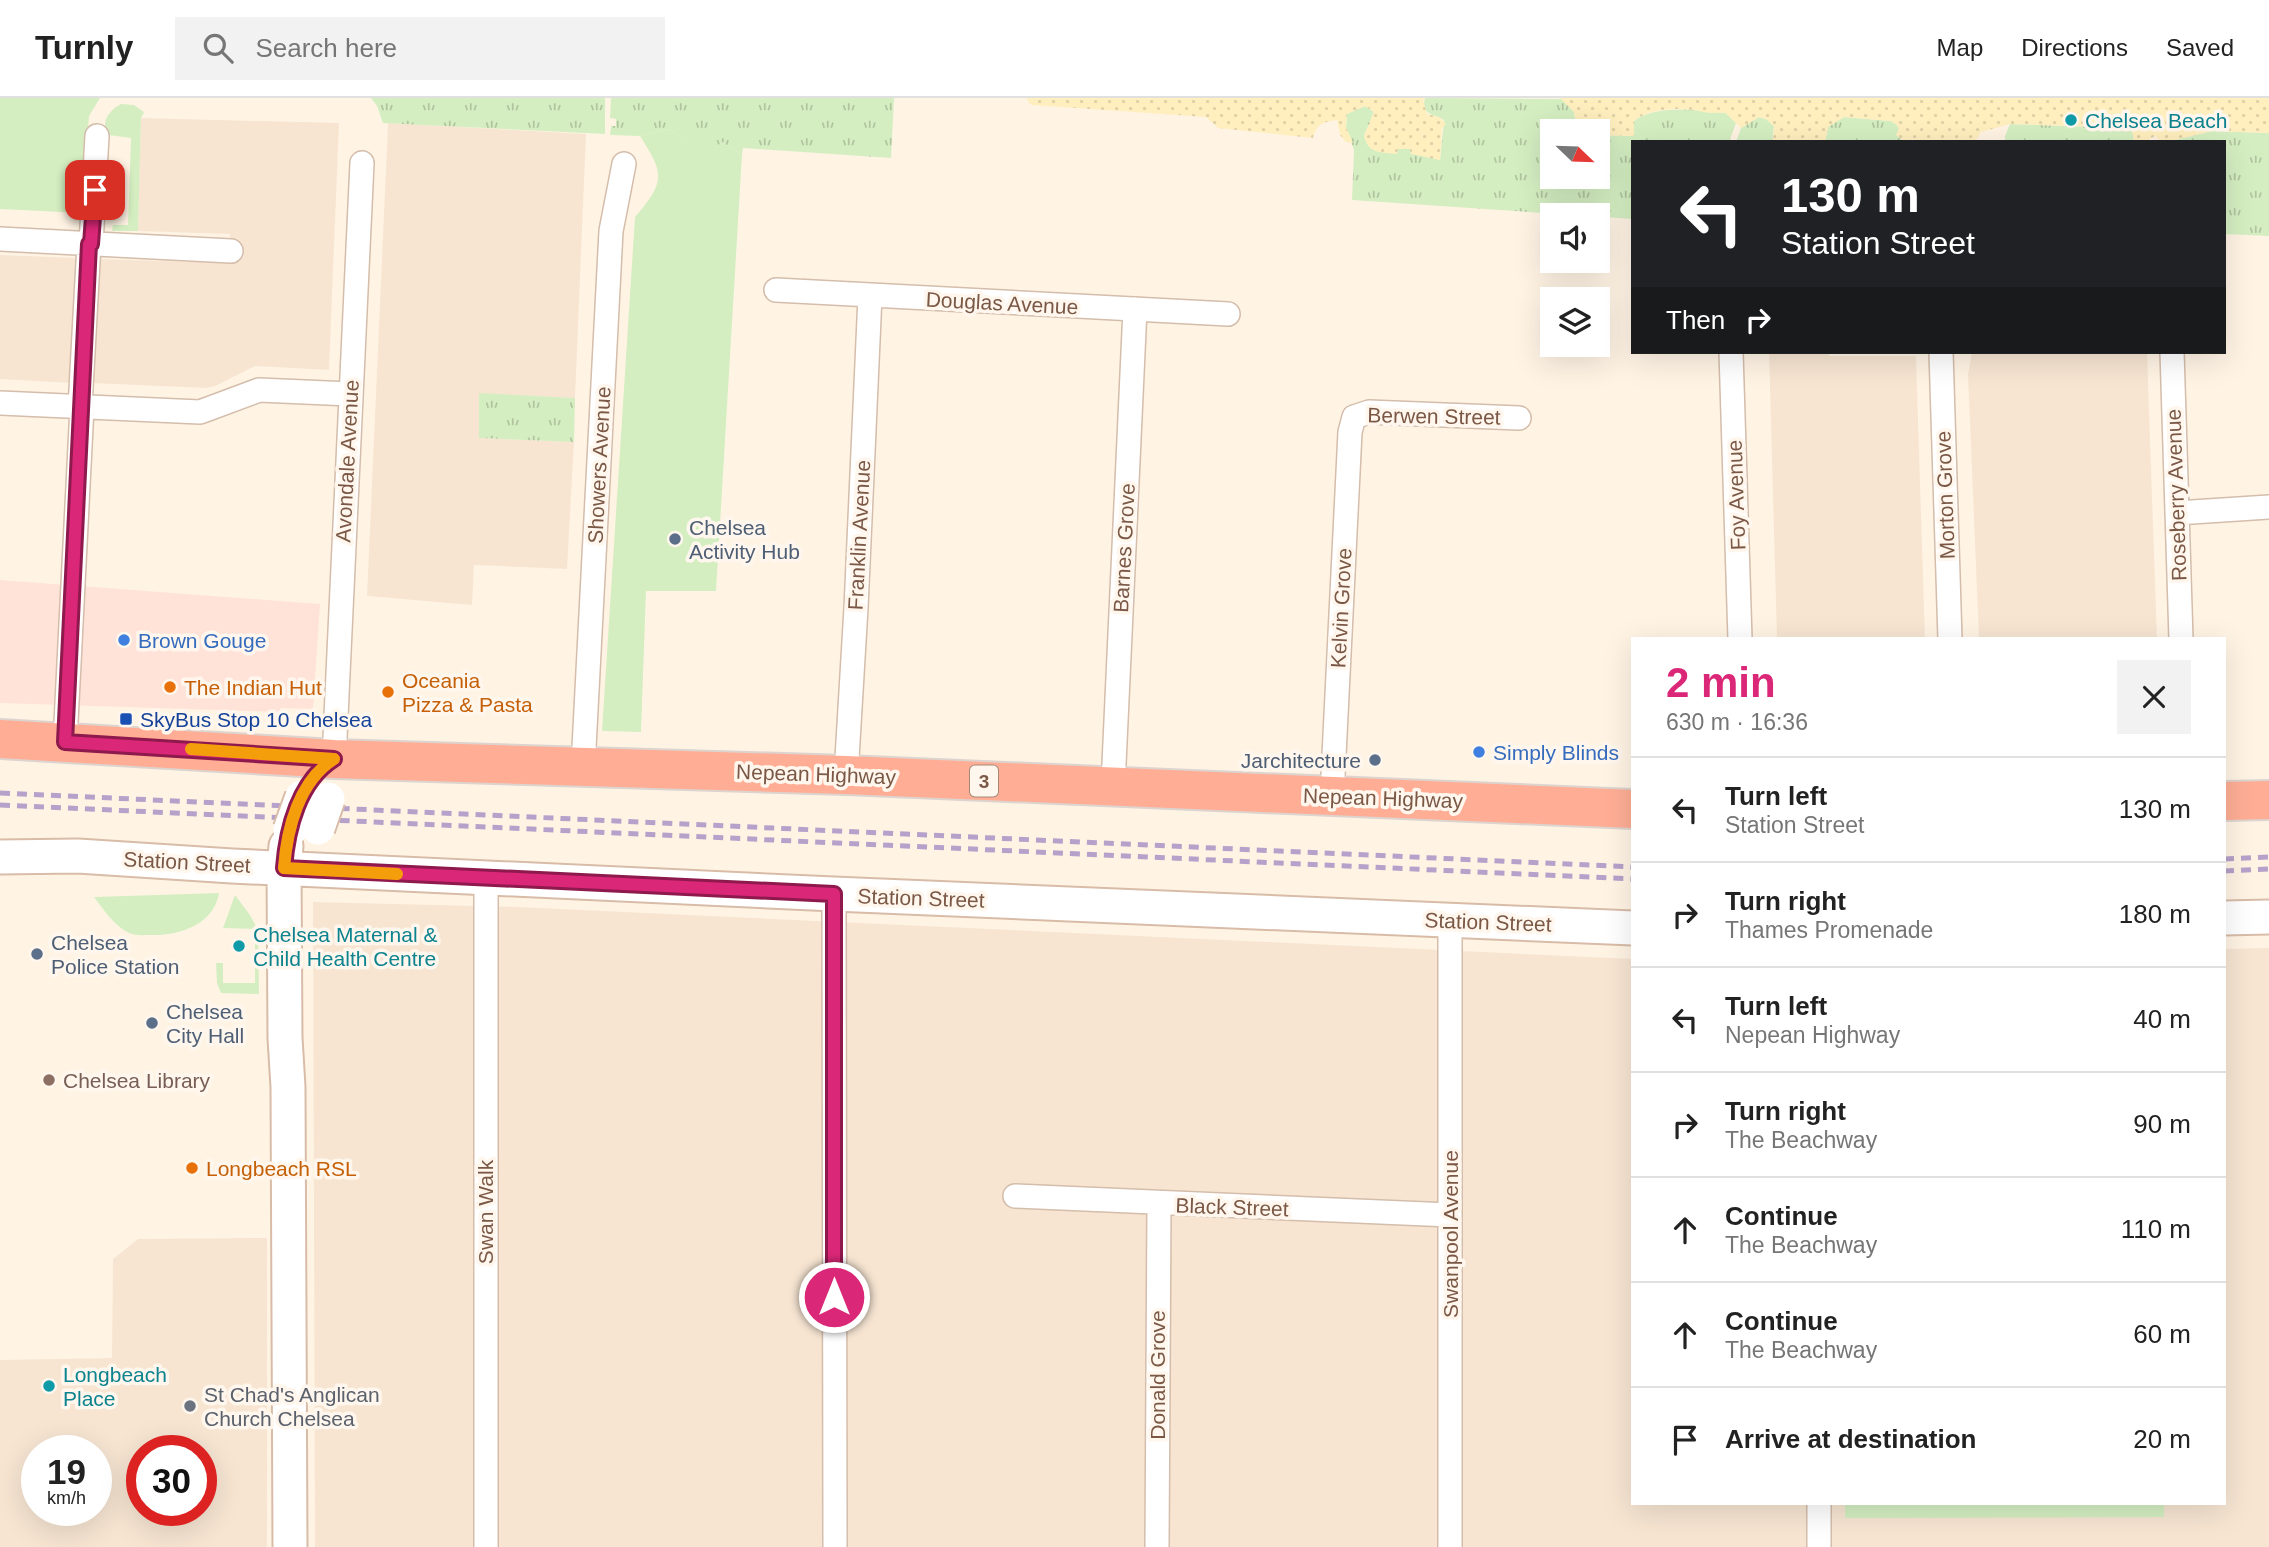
<!DOCTYPE html>
<meta charset="utf-8">
<style>
:root{--surface:#fff;--page:#f2f2f2;--text:#222;--muted:#767676;--line:#e0e0e0;--accent:#db2777}
body{margin:0;font-family:Helvetica,sans-serif;background:var(--page);color:var(--text);height:100vh;display:flex;flex-direction:column;font-size:26px;white-space:nowrap}
*{box-sizing:border-box;margin:0}
p{font-size:23px;color:var(--muted)}
.icon{flex:none;width:38px;height:38px;fill:none;stroke:currentColor;stroke-width:2;stroke-linecap:round;stroke-linejoin:round}
.map{position:relative;flex:1;overflow:hidden}
.sheet{position:absolute;left:1631px;top:539px;width:595px;height:868px;display:flex;flex-direction:column;background:var(--surface);border-radius:0px;box-shadow:0 7px 28px #0002}
.sheet>*{flex:none}
.top-card{position:absolute;left:1631px;top:42px;width:595px;height:214px;border-radius:0px;box-shadow:0 7px 28px #0002;background:#202124;color:#fff;overflow:hidden}
.needle{width:46px;rotate:113deg}
.tools{position:absolute;left:1540px;top:21px;display:grid;gap:14px}
.tools a{display:grid;place-items:center;width:70px;height:70px;border-radius:0px;background:var(--surface);box-shadow:0 7px 28px #0002;font-size:35px}
.speed{position:absolute;left:21px;top:1337px;display:flex;gap:14px;font-size:35px;font-weight:700;text-align:center}
.speed>*{display:grid;place-content:center;width:91px;height:91px;border-radius:50%;background:var(--surface);box-shadow:0 7px 28px #0002;line-height:1}
.speed small{font-size:18px;font-weight:400}
.speed .limit{border:10px solid #d22;background:#fff;color:#111}
.pin{position:absolute;display:grid;place-items:center;width:60px;height:60px;color:#fff;margin:-30px;border-radius:14px;box-shadow:0 4px 10px #0006}
.me{position:absolute;width:77px;margin:-38px;rotate:0deg;stroke-linejoin:round;filter:drop-shadow(0 0 5px #0008)}
.turn{display:flex;align-items:center;gap:24px;height:147px;padding:0 35px;font-size:32px}
.turn .icon{width:91px;height:91px;stroke-width:2.5}
.turn b{display:block;font-size:49px;line-height:60px}
.then{display:flex;align-items:center;height:66px;padding:0 35px;background:#0003;gap:14px;font-size:26px}
.round{display:grid;place-items:center;flex:none;width:74px;height:74px;border-radius:0px;background:var(--page)}
.head{display:flex;align-items:center;justify-content:space-between;height:119px;padding:0 35px}
h1{font-size:42px;font-weight:800;line-height:52px;color:var(--accent)}
ul{padding:0;list-style:none}
li{display:flex;align-items:center;gap:21px;height:105px;padding:0 35px;border-top:2px solid var(--line)}
li div{flex:1}
li b{display:block;font-size:26px}
li em{font-style:normal}
header{display:flex;align-items:center;gap:42px;box-sizing:border-box;height:98px;padding:0 35px;background:var(--surface);border-bottom:2px solid var(--line)}
header strong{font-size:33px}
nav{display:flex;gap:38px;margin-inline-start:auto;font-size:24px}
.search{width:490px;height:63px;background:var(--page);display:flex;align-items:center;gap:18px;box-sizing:border-box;padding:0 24px;border-radius:0px;color:var(--muted);font-size:26px}
.map>svg:first-child{display:block}
.residential{fill:#f7e5d2;fill-rule:evenodd}
.commercial{fill:#ffe3d8}
.grass{fill:url(#grass-tufts)}
.sand{fill:url(#sand-dots)}
.green{fill:#d4eec1}
.lines{fill:none;stroke-linecap:round;stroke-linejoin:round}
.street-casing{stroke:#d4bdab;stroke-width:26}
.secondary-casing{stroke:#d8bca8;stroke-width:37}
.highway-casing{stroke:#ddd4cf;stroke-width:42}
.street{stroke:#fff;stroke-width:23}
.secondary{stroke:#fff;stroke-width:33}
.highway{stroke:#ffae95;stroke-width:38}
.rail{stroke:#b6a1ca;stroke-width:5;stroke-dasharray:10 7;stroke-linecap:butt}
.secondary-bridge-casing{stroke:#d8bca8;stroke-width:37;stroke-linecap:butt}
.secondary-bridge{stroke:#fff;stroke-width:33}
.route-casing{stroke:#8e194d;stroke-width:18}
.route{stroke:#db2777;stroke-width:12}
.slow{stroke:#f59e0b;stroke-width:12}
.culture-dot{fill:#0f9aa8;stroke:#fff7ed;stroke-width:2.5}
.service-dot{fill:#5c6f8a;stroke:#fff7ed;stroke-width:2.5}
.shop-dot{fill:#3f7fe0;stroke:#fff7ed;stroke-width:2.5}
.food-dot{fill:#e8710a;stroke:#fff7ed;stroke-width:2.5}
.transit-dot{fill:#1a4fb4;stroke:#fff7ed;stroke-width:2.5}
.education-dot{fill:#8d6e63;stroke:#fff7ed;stroke-width:2.5}
.worship-dot{fill:#6b7280;stroke:#fff7ed;stroke-width:2.5}
.labels{text-anchor:middle;dominant-baseline:central;stroke-width:7;stroke-linejoin:round;paint-order:stroke}
.shield{fill:#fff7ed;stroke:#a38878;stroke-width:2}
.shield-label{font-size:19px;font-weight:bold;fill:#7b5846}
.culture-label{font-size:21px;fill:#0d838f;stroke:#fff7ed;text-anchor:start}
.street-label{font-size:21px;fill:#7b5846;stroke:#fff7ed}
.service-label{font-size:21px;fill:#4e5e75;stroke:#fff7ed;text-anchor:start}
.shop-label{font-size:21px;fill:#366cbe;stroke:#fff7ed;text-anchor:start}
.food-label{font-size:21px;fill:#c56008;stroke:#fff7ed;text-anchor:start}
.transit-label{font-size:21px;fill:#164399;stroke:#fff7ed;text-anchor:start}
.education-label{font-size:21px;fill:#785e54;stroke:#fff7ed;text-anchor:start}
.worship-label{font-size:21px;fill:#5b616d;stroke:#fff7ed;text-anchor:start}
</style>
<header>
<strong>Turnly</strong>
<div class="search"><svg class="icon" aria-label="search" viewBox="0 0 24 24"><circle cx="10" cy="10" r="6"/><path d="M15 15l6 6"/></svg>Search here</div>
<nav><a>Map</a><a>Directions</a><a>Saved</a></nav>
</header>
<div class="map">
<svg width="2269" height="1449" viewBox="0 0 2269 1449">
<defs>
<pattern id="grass-tufts" width="24" height="20" patternUnits="userSpaceOnUse" patternTransform="scale(1.75)"><rect width="24" height="20" fill="#d4eec1"/><path d="M3 7l-1-3M5 7V3M7 7l1-3M15 17l-1-3M17 17v-4M19 17l1-3" fill="none" stroke="#b1c49f"/></pattern>
<pattern id="sand-dots" width="8" height="8" patternUnits="userSpaceOnUse" patternTransform="scale(1.75)"><rect width="8" height="8" fill="#ffefbe"/><path d="M2 2h.1M6 6h.1" fill="none" stroke="#decfa5" stroke-width="1.8" stroke-linecap="round"/></pattern>
</defs>
<rect width="100%" height="100%" fill="#fff4e4"/>
<!-- residential -->
<path class="residential" d="M141,20L339,25L329,272L255,268L215,288L206,290L92,285L97,161L231,165L230,136L138,133Z
M388,25L586,36L575,300L479,296V340L574,344L567,471L474,467L472,507L367,498Z
M0,157L78,160L73,285L0,281Z
M1769,254H1829V258H1916L1925,541H1777Z
M1972,254H2147L2157,541H1979L1968,277Z
M313,804L518,809L1633,861V1405H2224V851L2269,850V1449H315Z
M267,1140V1449H0V1262L112,1260L113,1161L138,1141ZM37,1353H96V1412H37ZM142,1353H201V1412H142Z"/>
<!-- commercial -->
<path class="commercial" d="M0,482L320,506L313,611L281,610L279,614L0,605Z"/>
<!-- grass -->
<path class="grass" d="M371,0H605V36L383,25L377,8Z
M611,0H894L891,60L743,50L742,57L722,44L709,55L668,31L640,38L610,37L611,28H616V21L610,20Z
M1425,0L1563,1L1574,14L1577,33H1552V79H1598V37L1634,38V23C1655,6 1701,12 1726,15L1736,25L1729,44H1633V121L1352,102L1354,52L1346,29L1347,16L1365,8L1374,14L1364,38L1397,56L1398,50L1410,51L1440,62L1444,22C1433,16 1420,16 1425,0Z
M1759,19L1766,21L1774,28L1772,44H1736L1741,30Z
M1844,19L1891,23L1897,27L1899,31L1896,37L1905,44H1825L1828,29Z
M2010,26L2126,30L2131,32L2134,38L2133,44H2005V38Z
M2212,33L2269,35V138L2224,136V44H2167Z
M479,295L575,300L574,344L479,340Z"/>
<!-- sand -->
<path class="sand" d="M1027,0H1425L1423,2L1427,16L1439,19L1446,26L1442,30L1440,62L1411,56L1410,51H1398L1397,56C1381,54 1368,56 1364,38L1374,14L1365,8L1347,16L1346,29L1353,45L1346,44L1340,37L1337,22C1322,24 1317,26 1313,40L1218,30L1206,19L1032,7L1029,5Z
M1560,0H2269V35L2212,33L2167,44H2161L2155,38L2145,44H2133C2134,36 2133,33 2126,30L2010,26L1981,34L1975,44H1917L1912,41L1905,44L1896,37L1899,31L1897,27L1891,23L1844,19L1828,29L1825,44L1773,43L1774,28L1766,21L1759,19L1741,30L1726,15C1719,14 1711,16 1704,14C1684,9 1650,9 1634,23V38L1598,37V33H1578L1574,14Z"/>
<!-- green -->
<path class="green" d="M0,0H100L89,18L82,115L0,111Z
M121,6L134,7L144,14L141,20L138,133H112L113,127H128L131,40L109,37C99,24 110,12 121,6Z
M668,31L709,54L722,44L742,57L716,493H646L641,634L602,633L635,119C665,83 665,77 640,38Z
M219,795C214,827 179,838 150,837C143,837 136,838 129,835C113,827 104,812 94,799Z
M235,797L250,817L258,832L259,896L221,895L217,885L216,865H223V885H255V831L223,830Z
M1845,1405H2164V1419L1845,1420Z"/>
<g class="lines">
<defs>
<path id="street" d="M0,141L231,153
M91,146L97,38
M776,192L1228,216
M1731,254L1740,541
M1941,254L1950,541
M2172,254L2181,541
M0,305L200,314L259,292L350,296
M80,309L89,146
M2177,415L2269,409
M65,644L82,309
M334,661L362,65
M583,669L611,133L624,66
M846,677L856,510L870,198
M1113,688L1135,211
M1332,698L1350,334L1354,319L1369,314L1519,320
M486,780V1449
M834,796L835,1449
M1450,823V1449
M1015,1098L1450,1117
M1157,1449L1159,1106
M1819,1449V1405"/>
<path id="secondary" d="M286,748L284,770L285,940L288,989L290,1449
M0,759L78,758L232,768L834,796L1633,830
M2224,820L2269,819"/>
<path id="highway" d="M0,641L334,661L846,677L1633,711
M2224,703L2269,702"/>
</defs>
<!-- street casing -->
<use href="#street" class="street-casing"/>
<!-- secondary casing -->
<use href="#secondary" class="secondary-casing"/>
<!-- highway casing -->
<use href="#highway" class="highway-casing"/>
<!-- street -->
<use href="#street" class="street"/>
<!-- secondary -->
<use href="#secondary" class="secondary"/>
<!-- highway -->
<use href="#highway" class="highway"/>
<!-- rail -->
<path class="rail" d="M0,695L1633,769
M0,707L1633,781
M2224,761L2269,759
M2224,773L2269,771"/>
<defs>
<path id="secondary-bridge" d="M318,730L328,701
M290,732L302,699"/>
</defs>
<!-- secondary-bridge casing -->
<use href="#secondary-bridge" class="secondary-bridge-casing"/>
<!-- secondary-bridge -->
<use href="#secondary-bridge" class="secondary-bridge"/>
</g>
<g class="lines">
<defs>
<path id="route" d="M95,92L91,146H89L65,644L334,661C299,683 287,730 284,770L834,796V1199"/>
</defs>
<!-- route casing -->
<use href="#route" class="route-casing"/>
<!-- route -->
<use href="#route" class="route"/>
<!-- slow -->
<path class="slow" d="M191,651L334,661C299,683 287,730 284,770L397,776"/>
</g>
<!-- markers -->
<g class="culture-dot">
<circle cx="2071" cy="22" r="7"/>
<circle cx="239" cy="848" r="7"/>
<circle cx="49" cy="1288" r="7"/>
</g>
<g class="service-dot">
<circle cx="675" cy="441" r="7"/>
<circle cx="1375" cy="662" r="7"/>
<circle cx="37" cy="856" r="7"/>
<circle cx="152" cy="925" r="7"/>
</g>
<g class="shop-dot">
<circle cx="124" cy="542" r="7"/>
<circle cx="1479" cy="654" r="7"/>
</g>
<g class="food-dot">
<circle cx="170" cy="589" r="7"/>
<circle cx="388" cy="594" r="7"/>
<circle cx="192" cy="1070" r="7"/>
</g>
<rect class="transit-dot" x="119" y="614" width="14" height="14" rx="3.5"/>
<circle class="education-dot" cx="49" cy="982" r="7"/>
<circle class="worship-dot" cx="190" cy="1308" r="7"/>
<g class="labels">
<!-- shield labels -->
<rect class="shield" x="970" y="667.5" width="28" height="31" rx="5"/>
<g class="shield-label">
<text x="984" y="683">3</text>
</g>
<!-- culture labels -->
<g class="culture-label">
<text x="2085" y="22">Chelsea Beach</text>
<text x="253" y="836">Chelsea Maternal &amp;<tspan x="253" dy="24">Child Health Centre</tspan></text>
<text x="63" y="1276">Longbeach<tspan x="63" dy="24">Place</tspan></text>
</g>
<!-- street labels -->
<g class="street-label">
<text transform="translate(1002 205) rotate(3)">Douglas Avenue</text>
<text transform="translate(1434 318) rotate(1)">Berwen Street</text>
<text transform="translate(347 363) rotate(-87)">Avondale Avenue</text>
<text transform="translate(599 367) rotate(-87)">Showers Avenue</text>
<text transform="translate(1736 397) rotate(-92)">Foy Avenue</text>
<text transform="translate(1945 397) rotate(-92)">Morton Grove</text>
<text transform="translate(2176 397) rotate(-92)">Roseberry Avenue</text>
<text transform="translate(859 437) rotate(-87)">Franklin Avenue</text>
<text transform="translate(1124 450) rotate(-87)">Barnes Grove</text>
<text transform="translate(1341 510) rotate(-87)">Kelvin Grove</text>
<text transform="translate(816 676) rotate(2)">Nepean Highway</text>
<text transform="translate(1383 700) rotate(2)">Nepean Highway</text>
<text transform="translate(187 764) rotate(3)">Station Street</text>
<text transform="translate(921 800) rotate(2)">Station Street</text>
<text transform="translate(1488 824) rotate(2)">Station Street</text>
<text transform="translate(1232 1109) rotate(2)">Black Street</text>
<text transform="translate(485 1114) rotate(-90)">Swan Walk</text>
<text transform="translate(1450 1136) rotate(-90)">Swanpool Avenue</text>
<text transform="translate(1157 1277) rotate(-90)">Donald Grove</text>
</g>
<!-- service labels -->
<g class="service-label">
<text x="689" y="429">Chelsea<tspan x="689" dy="24">Activity Hub</tspan></text>
<text x="1361" y="662" text-anchor="end">Jarchitecture</text>
<text x="51" y="844">Chelsea<tspan x="51" dy="24">Police Station</tspan></text>
<text x="166" y="913">Chelsea<tspan x="166" dy="24">City Hall</tspan></text>
</g>
<!-- shop labels -->
<g class="shop-label">
<text x="138" y="542">Brown Gouge</text>
<text x="1493" y="654">Simply Blinds</text>
</g>
<!-- food labels -->
<g class="food-label">
<text x="402" y="582">Oceania<tspan x="402" dy="24">Pizza &amp; Pasta</tspan></text>
<text x="184" y="589">The Indian Hut</text>
<text x="206" y="1070">Longbeach RSL</text>
</g>
<!-- transit labels -->
<g class="transit-label">
<text x="140" y="621">SkyBus Stop 10 Chelsea</text>
</g>
<!-- education labels -->
<g class="education-label">
<text x="63" y="982">Chelsea Library</text>
</g>
<!-- worship labels -->
<g class="worship-label">
<text x="204" y="1296">St Chad's Anglican<tspan x="204" dy="24">Church Chelsea</tspan></text>
</g>
</g>
</svg>
<div class="tools">
<a><svg class="needle" viewBox="-14 -14 28 28"><path d="M0-13l5 13h-10z" fill="#e53935"/><path d="M0 13l5-13h-10z" fill="#767676"/></svg></a>
<a><svg class="icon" aria-label="sound" viewBox="0 0 24 24"><path d="M4 9h4l5-4v14l-5-4H4zM17 9q2 3 0 6"/></svg></a>
<a><svg class="icon" aria-label="layers" viewBox="0 0 24 24"><path d="M12 4l9 5-9 5-9-5zM3 14l9 5 9-5"/></svg></a>
</div>
<div class="speed"><div>19<small>km/h</small></div><div class="limit">30</div></div>
<div class="pin" style="left:95px;top:92px;background:#d93025"><svg class="icon" aria-label="arrive" viewBox="0 0 24 24"><path d="M6 21V4h12l-3 4 3 4H6"/></svg></div>
<svg class="me" style="left:834px;top:1199px" viewBox="-20 -20 40 40"><circle r="17" fill="#db2777" stroke="#fff" stroke-width="3"/><path d="M0-11L8 9 0 5-8 9z" fill="#fff"/></svg>
<div class="top-card">
<div class="turn"><svg class="icon" aria-label="left" viewBox="0 0 24 24"><path d="M17 20v-9H6M10 6l-5 5 5 5"/></svg><div><b>130 m</b>Station Street</div></div>
<div class="then">Then<svg class="icon" aria-label="right" viewBox="0 0 24 24"><path d="M7 20v-9h11M14 6l5 5-5 5"/></svg></div>
</div>
<section class="sheet">
<div class="head"><div><h1>2 min</h1><p>630 m · 16:36</p></div><a class="round"><svg class="icon" aria-label="close" viewBox="0 0 24 24"><path d="M6 6l12 12M18 6L6 18"/></svg></a></div>
<ul>
<li><svg class="icon" aria-label="left" viewBox="0 0 24 24"><path d="M17 20v-9H6M10 6l-5 5 5 5"/></svg><div><b>Turn left</b><p>Station Street</p></div><em>130 m</em></li>
<li><svg class="icon" aria-label="right" viewBox="0 0 24 24"><path d="M7 20v-9h11M14 6l5 5-5 5"/></svg><div><b>Turn right</b><p>Thames Promenade</p></div><em>180 m</em></li>
<li><svg class="icon" aria-label="left" viewBox="0 0 24 24"><path d="M17 20v-9H6M10 6l-5 5 5 5"/></svg><div><b>Turn left</b><p>Nepean Highway</p></div><em>40 m</em></li>
<li><svg class="icon" aria-label="right" viewBox="0 0 24 24"><path d="M7 20v-9h11M14 6l5 5-5 5"/></svg><div><b>Turn right</b><p>The Beachway</p></div><em>90 m</em></li>
<li><svg class="icon" aria-label="ahead" viewBox="0 0 24 24"><path d="M12 20V5M6 11l6-6 6 6"/></svg><div><b>Continue</b><p>The Beachway</p></div><em>110 m</em></li>
<li><svg class="icon" aria-label="ahead" viewBox="0 0 24 24"><path d="M12 20V5M6 11l6-6 6 6"/></svg><div><b>Continue</b><p>The Beachway</p></div><em>60 m</em></li>
<li><svg class="icon" aria-label="arrive" viewBox="0 0 24 24"><path d="M6 21V4h12l-3 4 3 4H6"/></svg><div><b>Arrive at destination</b></div><em>20 m</em></li>
</ul>
</section>
</div>
